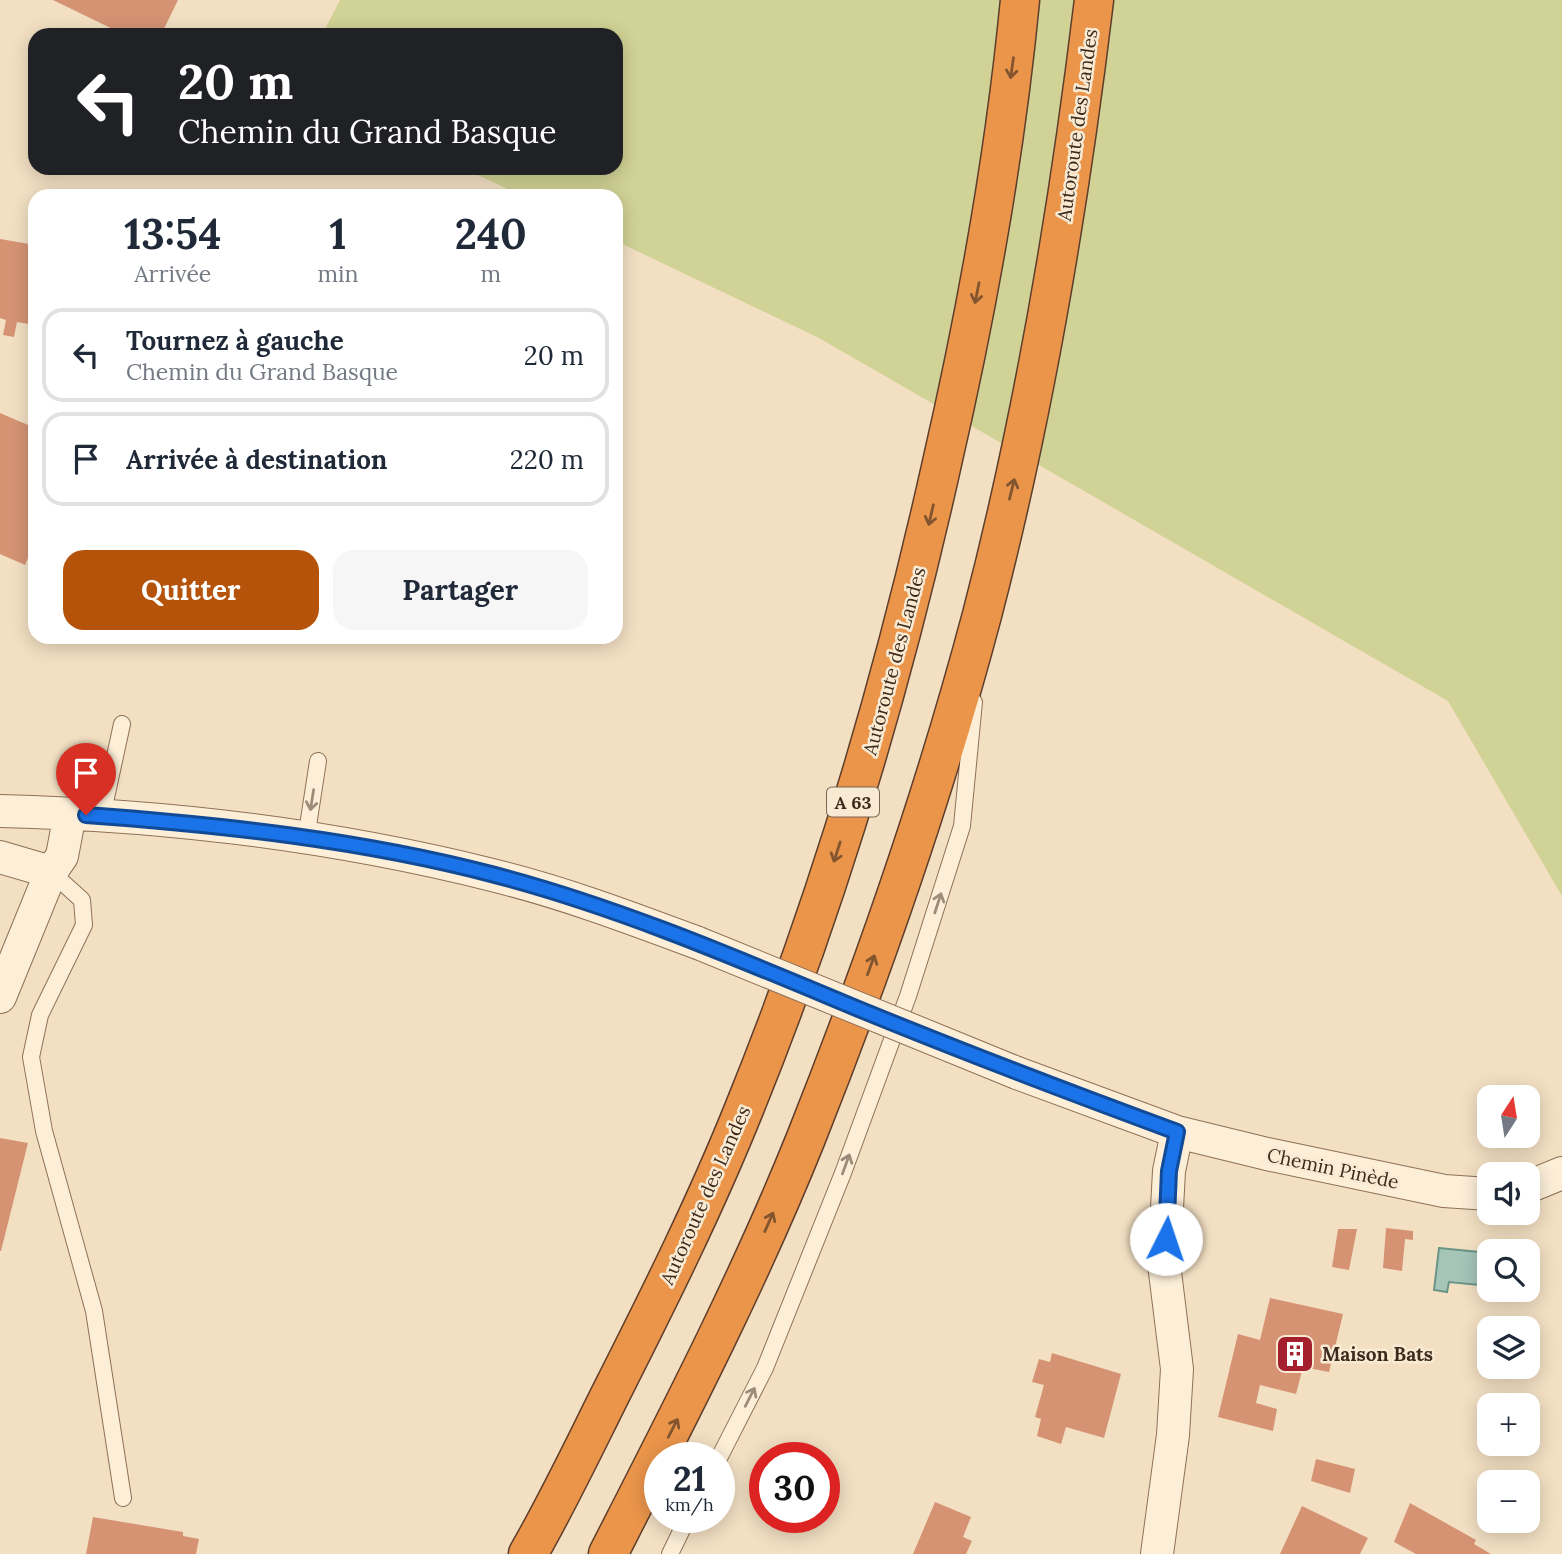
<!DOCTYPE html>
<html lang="fr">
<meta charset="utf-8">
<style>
:root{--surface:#fff;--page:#f6f6f7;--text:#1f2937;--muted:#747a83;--line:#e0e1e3;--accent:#b45309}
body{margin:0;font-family:Lora,serif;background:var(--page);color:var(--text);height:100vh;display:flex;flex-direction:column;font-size:26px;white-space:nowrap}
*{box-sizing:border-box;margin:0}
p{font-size:23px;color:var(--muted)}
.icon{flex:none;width:38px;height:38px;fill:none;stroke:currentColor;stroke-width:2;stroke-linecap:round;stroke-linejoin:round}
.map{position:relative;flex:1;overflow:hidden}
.drawer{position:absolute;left:28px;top:189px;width:595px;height:455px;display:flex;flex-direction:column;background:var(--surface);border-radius:21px;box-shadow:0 4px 18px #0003}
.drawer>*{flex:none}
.top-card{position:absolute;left:28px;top:28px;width:595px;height:147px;border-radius:21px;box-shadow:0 4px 18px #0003;background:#202124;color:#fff;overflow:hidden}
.needle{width:46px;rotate:12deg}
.tools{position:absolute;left:1477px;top:1085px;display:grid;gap:14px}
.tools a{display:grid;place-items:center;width:63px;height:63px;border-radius:14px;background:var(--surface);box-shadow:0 4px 18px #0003;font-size:35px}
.speed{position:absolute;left:644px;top:1442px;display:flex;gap:14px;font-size:35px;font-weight:700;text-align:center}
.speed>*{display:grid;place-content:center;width:91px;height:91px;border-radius:50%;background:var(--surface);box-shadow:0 4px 18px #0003;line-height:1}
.speed small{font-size:18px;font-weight:400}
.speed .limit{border:10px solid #d22;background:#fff;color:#111}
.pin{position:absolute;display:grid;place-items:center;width:60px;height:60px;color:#fff;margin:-72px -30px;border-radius:50% 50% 50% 0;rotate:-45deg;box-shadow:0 0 7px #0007}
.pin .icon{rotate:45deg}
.me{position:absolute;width:77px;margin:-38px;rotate:4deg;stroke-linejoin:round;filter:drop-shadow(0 0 5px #0008)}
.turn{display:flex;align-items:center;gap:24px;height:147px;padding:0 35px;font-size:32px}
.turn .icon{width:91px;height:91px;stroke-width:2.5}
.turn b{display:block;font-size:49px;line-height:60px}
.eta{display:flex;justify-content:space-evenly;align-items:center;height:119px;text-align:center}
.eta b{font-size:42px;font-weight:700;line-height:49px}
.primary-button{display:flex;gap:14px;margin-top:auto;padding:14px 35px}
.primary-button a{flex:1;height:80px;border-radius:21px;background:var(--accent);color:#fff;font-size:28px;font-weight:700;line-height:80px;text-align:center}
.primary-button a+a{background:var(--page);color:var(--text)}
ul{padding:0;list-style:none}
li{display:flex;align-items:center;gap:21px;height:94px;margin:0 14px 10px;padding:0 21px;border:4px solid var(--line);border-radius:21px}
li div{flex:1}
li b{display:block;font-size:26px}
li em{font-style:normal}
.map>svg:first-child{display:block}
.green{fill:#d1d295}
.water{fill:#a5c5b9;stroke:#6b9586;stroke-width:2}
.building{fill:#d59374}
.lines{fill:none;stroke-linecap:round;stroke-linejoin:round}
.lane-casing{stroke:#8f7057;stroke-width:18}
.street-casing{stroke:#8f7057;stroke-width:34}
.highway-casing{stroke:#5d3e2c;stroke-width:41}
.lane{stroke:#fceed7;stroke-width:16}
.street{stroke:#fceed7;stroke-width:32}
.highway{stroke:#eb954b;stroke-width:38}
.street-bridge-casing{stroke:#8f7057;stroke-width:34;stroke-linecap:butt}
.street-bridge{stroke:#fceed7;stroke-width:32}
.oneway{stroke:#83552f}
.oneway2{stroke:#9d8c7a}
.route-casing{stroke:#114b97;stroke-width:18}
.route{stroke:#1a73e8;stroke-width:12}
.labels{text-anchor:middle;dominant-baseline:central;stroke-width:5;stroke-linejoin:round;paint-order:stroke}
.shield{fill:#f9ebd3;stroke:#766454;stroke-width:2}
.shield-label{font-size:18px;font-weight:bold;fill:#3e2a1d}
.street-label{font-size:19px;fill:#3e2a1d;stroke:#f9ebd3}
.poi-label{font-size:19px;font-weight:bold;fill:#3e2a1d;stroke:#f9ebd3;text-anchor:start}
</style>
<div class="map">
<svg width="1562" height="1554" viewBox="0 0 1562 1554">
<rect width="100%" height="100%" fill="#f3e0c3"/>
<!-- green -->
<path class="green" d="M340,0H1562V896L1448,701L819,338L616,241V196H522L463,168H616V35H322Z"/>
<!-- water -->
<path class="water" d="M1439,1248L1489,1253V1286L1449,1282L1447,1292L1434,1290Z"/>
<!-- building -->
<path class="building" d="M53,0H178L161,35H125Z
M0,239L35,245V325L17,322L14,337L3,335L6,320L0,318Z
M0,413L35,428V541L25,565L0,554Z
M0,1138L28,1143L1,1251H0Z
M1386,1228L1413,1231V1240L1405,1239L1402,1271L1383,1268Z
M1338,1229H1357L1349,1270L1332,1267Z
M1270,1298L1343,1314L1329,1372L1303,1367L1296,1394L1260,1385L1256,1403L1277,1409L1273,1431L1218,1417L1238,1334L1260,1340Z
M1052,1353L1121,1374L1104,1438L1066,1427L1061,1444L1037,1436L1041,1419L1035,1417L1044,1385L1032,1382L1039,1359L1050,1362Z
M1316,1459L1355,1469L1350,1493L1311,1481Z
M935,1502L971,1517L963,1537L972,1541L966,1554H913Z
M1410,1503L1476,1540L1474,1544L1491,1554H1416L1394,1542Z
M1302,1506L1368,1538L1360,1554H1280Z
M93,1517L183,1532V1536L199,1539L196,1554H86Z"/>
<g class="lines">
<defs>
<path id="lane" d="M102,816L122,724
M306,839L318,761
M51,872L82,900L84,925L40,1015L31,1057L44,1131L94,1311L123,1498
M719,1458L765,1368L843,1173L908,996L962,826L974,702
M670,1554L688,1517"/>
<path id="street" d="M0,811C165,815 332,835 492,875C562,892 631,918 698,943
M0,857L51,872L62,856L70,814
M0,997L51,872
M1017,1073L1177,1132L1267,1154L1444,1191L1489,1194
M1528,1187L1562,1173
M1157,1554L1173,1435L1177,1369L1164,1264L1169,1171L1177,1132"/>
<path id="highway" d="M528,1554C558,1502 584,1447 611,1393C658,1300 705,1206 744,1109C829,900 893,683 942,463C977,311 1005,156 1020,0
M608,1554C678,1417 749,1280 806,1138C874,967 935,792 982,615C1035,412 1069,208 1094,0"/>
</defs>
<!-- lane casing -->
<use href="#lane" class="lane-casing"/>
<!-- street casing -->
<use href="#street" class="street-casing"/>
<!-- highway casing -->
<use href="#highway" class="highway-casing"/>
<!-- lane -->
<use href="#lane" class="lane"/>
<!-- street -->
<use href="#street" class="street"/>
<!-- highway -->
<use href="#highway" class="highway"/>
<defs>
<path id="street-bridge" d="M698,943L1017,1073"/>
</defs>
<!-- street-bridge casing -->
<use href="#street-bridge" class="street-bridge-casing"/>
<!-- street-bridge -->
<use href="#street-bridge" class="street-bridge"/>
</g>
<!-- one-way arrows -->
<defs><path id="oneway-shaft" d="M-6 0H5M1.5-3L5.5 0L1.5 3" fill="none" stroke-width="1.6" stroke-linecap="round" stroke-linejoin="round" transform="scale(1.75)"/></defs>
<g class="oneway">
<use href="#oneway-shaft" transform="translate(1012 68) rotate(98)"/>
<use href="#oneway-shaft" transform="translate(977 293) rotate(101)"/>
<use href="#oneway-shaft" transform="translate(1012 489) rotate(-76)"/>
<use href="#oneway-shaft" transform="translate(931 515) rotate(103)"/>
<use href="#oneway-shaft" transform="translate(837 852) rotate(108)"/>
<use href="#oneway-shaft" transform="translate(871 965) rotate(-70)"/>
<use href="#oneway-shaft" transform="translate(769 1222) rotate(-66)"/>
<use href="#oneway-shaft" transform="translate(673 1428) rotate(-63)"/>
</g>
<g class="oneway2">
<use href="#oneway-shaft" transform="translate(312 800) rotate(99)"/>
<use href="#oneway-shaft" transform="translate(938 903) rotate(-72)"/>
<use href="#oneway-shaft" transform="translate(846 1164) rotate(-70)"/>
<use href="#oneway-shaft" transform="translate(750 1397) rotate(-63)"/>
</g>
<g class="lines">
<defs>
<path id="route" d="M86,815C223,825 362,840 495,875C621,908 741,960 861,1010C966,1053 1071,1093 1177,1132L1169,1171L1166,1239"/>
</defs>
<!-- route casing -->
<use href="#route" class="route-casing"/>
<!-- route -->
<use href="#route" class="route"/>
</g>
<!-- icons -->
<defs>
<symbol id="building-square" viewBox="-11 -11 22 22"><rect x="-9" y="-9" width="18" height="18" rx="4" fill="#a5202e" stroke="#f9ebd3"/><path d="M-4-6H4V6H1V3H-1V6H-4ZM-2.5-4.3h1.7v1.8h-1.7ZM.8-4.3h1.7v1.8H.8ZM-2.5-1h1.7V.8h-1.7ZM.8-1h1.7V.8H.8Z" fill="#fff"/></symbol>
</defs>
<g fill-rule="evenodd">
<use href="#building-square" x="1273" y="1332" width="44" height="44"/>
</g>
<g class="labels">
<!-- shield labels -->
<rect class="shield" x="827" y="787.5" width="52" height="29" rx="5"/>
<g class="shield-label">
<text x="853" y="802">A 63</text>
</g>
<!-- street labels -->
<g class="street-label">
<text transform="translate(1077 125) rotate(-82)">Autoroute des Landes</text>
<text transform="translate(894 661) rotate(-75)">Autoroute des Landes</text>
<text transform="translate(1333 1168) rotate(12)">Chemin Pinède</text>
<text transform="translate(705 1195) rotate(-66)">Autoroute des Landes</text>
</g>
<!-- poi labels -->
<g class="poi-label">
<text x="1322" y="1354">Maison Bats</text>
</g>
</g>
</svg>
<div class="tools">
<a><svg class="needle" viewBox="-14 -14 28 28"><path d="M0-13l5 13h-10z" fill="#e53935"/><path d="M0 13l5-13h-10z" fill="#747a83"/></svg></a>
<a><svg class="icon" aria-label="sound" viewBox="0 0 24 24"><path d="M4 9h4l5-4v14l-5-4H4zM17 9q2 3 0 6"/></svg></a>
<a><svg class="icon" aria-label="search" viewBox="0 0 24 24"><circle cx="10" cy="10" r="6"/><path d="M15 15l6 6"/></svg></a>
<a><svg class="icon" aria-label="layers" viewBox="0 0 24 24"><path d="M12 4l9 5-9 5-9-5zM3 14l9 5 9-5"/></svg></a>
<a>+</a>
<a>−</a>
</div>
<div class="speed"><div>21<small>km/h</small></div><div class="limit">30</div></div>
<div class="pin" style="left:86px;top:815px;background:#d93025"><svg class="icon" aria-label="arrive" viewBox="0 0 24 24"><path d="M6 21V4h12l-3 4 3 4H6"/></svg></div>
<svg class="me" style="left:1166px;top:1239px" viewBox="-20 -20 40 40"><circle r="19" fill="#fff"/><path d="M0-13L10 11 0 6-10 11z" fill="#1a73e8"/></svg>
<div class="top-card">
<div class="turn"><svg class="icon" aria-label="left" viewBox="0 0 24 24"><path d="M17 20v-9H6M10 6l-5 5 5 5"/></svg><div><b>20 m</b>Chemin du Grand Basque</div></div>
</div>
<section class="drawer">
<div class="eta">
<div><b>13:54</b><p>Arrivée</p></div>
<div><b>1</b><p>min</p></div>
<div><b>240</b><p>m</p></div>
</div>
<ul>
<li><svg class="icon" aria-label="left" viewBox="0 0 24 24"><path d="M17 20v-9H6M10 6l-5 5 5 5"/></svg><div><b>Tournez à gauche</b><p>Chemin du Grand Basque</p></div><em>20 m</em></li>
<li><svg class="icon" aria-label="arrive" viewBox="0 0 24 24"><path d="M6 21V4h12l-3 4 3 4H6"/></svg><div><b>Arrivée à destination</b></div><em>220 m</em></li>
</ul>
<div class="primary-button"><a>Quitter</a><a>Partager</a></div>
</section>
</div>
